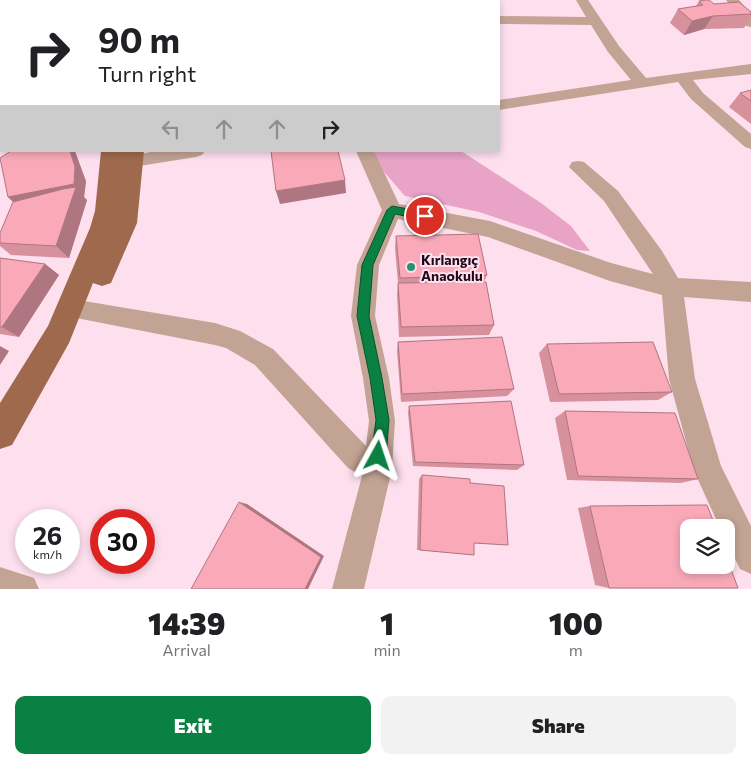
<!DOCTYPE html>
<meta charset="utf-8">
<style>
:root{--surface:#fff;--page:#f2f2f2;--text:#202124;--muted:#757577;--accent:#0b8043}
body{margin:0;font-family:Commissioner,sans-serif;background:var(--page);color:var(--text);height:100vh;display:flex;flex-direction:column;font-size:19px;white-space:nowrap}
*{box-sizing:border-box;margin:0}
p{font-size:16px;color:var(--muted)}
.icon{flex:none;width:28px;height:28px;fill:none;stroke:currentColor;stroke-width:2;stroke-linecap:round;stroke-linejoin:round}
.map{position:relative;height:589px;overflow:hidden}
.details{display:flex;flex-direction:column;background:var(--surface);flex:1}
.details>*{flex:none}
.banner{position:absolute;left:0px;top:0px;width:500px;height:152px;box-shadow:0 2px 8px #0003;background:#fff;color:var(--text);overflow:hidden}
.buttons{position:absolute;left:680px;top:519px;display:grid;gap:10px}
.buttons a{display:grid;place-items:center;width:55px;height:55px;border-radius:10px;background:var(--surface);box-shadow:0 2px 8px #0003;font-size:25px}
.speed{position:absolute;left:15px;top:509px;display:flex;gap:10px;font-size:25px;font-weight:700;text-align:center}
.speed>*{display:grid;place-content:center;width:65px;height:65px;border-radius:50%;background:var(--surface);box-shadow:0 2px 8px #0003;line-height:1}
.speed small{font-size:12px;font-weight:400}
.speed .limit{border:8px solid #d22;background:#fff;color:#111}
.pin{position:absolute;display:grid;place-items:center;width:42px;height:42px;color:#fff;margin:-21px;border:2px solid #fff;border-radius:50%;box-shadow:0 1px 5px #0007}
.me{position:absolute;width:55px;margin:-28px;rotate:5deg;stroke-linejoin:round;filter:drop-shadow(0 0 4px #0008)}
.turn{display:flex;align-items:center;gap:18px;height:105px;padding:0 15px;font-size:22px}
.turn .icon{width:65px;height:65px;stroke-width:2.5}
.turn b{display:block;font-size:35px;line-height:42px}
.lanes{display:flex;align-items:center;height:48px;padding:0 15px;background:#0003;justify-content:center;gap:25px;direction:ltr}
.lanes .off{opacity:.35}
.eta{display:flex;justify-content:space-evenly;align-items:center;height:85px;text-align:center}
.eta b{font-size:30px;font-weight:800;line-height:35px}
.primary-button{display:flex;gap:10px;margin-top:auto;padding:10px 15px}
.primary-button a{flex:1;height:58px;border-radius:10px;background:var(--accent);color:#fff;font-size:20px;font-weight:800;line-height:58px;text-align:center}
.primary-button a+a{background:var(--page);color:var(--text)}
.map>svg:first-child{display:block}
.green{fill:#e8a3c6}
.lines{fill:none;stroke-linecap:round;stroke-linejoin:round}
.minor{fill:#c2a394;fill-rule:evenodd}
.major{fill:#9e694d;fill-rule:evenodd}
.wall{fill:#d6919d}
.shaded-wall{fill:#ae7680}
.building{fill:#f9a9b7;stroke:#ae7680}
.route{fill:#0b8043;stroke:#07532c}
.poi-dot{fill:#269170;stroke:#fddfed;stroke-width:2}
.labels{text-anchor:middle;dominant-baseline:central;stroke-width:4;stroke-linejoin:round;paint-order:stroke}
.poi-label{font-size:14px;font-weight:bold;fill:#210816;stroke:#fddfed;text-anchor:start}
</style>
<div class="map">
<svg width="751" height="589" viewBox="0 0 751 589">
<rect width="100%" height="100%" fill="#fddfed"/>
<!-- green -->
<path class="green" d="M373,151H461L541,203L571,226L590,251L577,250L536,231L479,212L405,196L378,165Z"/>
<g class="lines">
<!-- minor -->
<path class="minor" d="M122,0H134L135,1H122Z
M335,0H349L350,1H335Z
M418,0H430L431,1H418Z
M576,0H588L619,46L646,78L751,64V74L693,80L703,93L751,134V149L745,147L691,99L678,82L499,110V100L631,80L608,52L591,25L499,24V16L586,17Z
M726,0H739L751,14V27L746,26Z
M0,16H1V24H0Z
M0,69H1V79H0Z
M155,151H205L202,155L196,157L133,167L127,165L124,161L127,157Z
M356,151H374L399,204L490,221L611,263L653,274L604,201L569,167L572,162L578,161L584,162L618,191L662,251L678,278L751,282V302L684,297L695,379L721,466L751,526V574L740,569L726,540V528H720L694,471L669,379L662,295L610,281L488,237L398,219L379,265L375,316L389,378L395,421L392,469L364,589H332L362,476L348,468L255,365L226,348L215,345L76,318L72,311L76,304L84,301L215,323L240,331L273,349L366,446L369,421L363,378L351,316L357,265L382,210Z
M0,567L34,578L39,589H0Z"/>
<!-- major -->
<path class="major" d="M101,151H144L137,223L111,283L102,286L93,283L69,343L12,445L0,449V403L48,326L90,228L95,211Z"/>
</g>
<!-- wall -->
<path class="wall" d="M699,1L751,12V17L744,28L704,29L684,35L670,23L678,9L696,6Z
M0,28H1V57L0,56Z
M751,90V124L729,107L740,93Z
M86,181L84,197L87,200L69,258L11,255L0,246V233L13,202L8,197Z
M396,236L487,275L484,282L494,325L489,335L399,337L397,294L398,283L395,248Z
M0,258L45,264L59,275L19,337L0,334Z
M398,342L514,389L507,396L401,402L397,351Z
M547,344L672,392L658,400L550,402L539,353Z
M409,406L524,465L517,470L413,466L408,413Z
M565,411L698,479L681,483L567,480L555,418Z
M422,475L470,483L508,545L474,543V555L417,550L419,479Z
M590,506L609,588L595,585L578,508Z"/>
<!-- shaded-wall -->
<path class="shaded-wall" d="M139,0H174V1H140Z
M192,0H212L213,1H201Z
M713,16L704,29L684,35L692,21Z
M1,128V149H0V129Z
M70,151H75L86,181L84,197L87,200L69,258L56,246L22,210L8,197Z
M345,180L346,193L280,204L276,191Z
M45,264L59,275L19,337L2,327Z
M0,346L9,351L0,365Z
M239,502L247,504L324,556L308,589H305Z"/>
<!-- building -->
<path class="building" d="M0,0H42L41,1H1V7H0Z
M41,0H106L107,1H41Z
M162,0H202L201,1H160Z
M706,0H709L714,4L739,2L751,12V14L713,16L692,21L678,9L703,5L699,1Z
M1,32V45H0V33Z
M751,90V101L740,93Z
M0,101H1V128L0,129Z
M11,151H70L75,167L74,184L8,197L0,158Z
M271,151H338L345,180L276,191Z
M76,187L56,246L0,243V233L13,202L63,189Z
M478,234L487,275L400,278L396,236Z
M0,258L45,264L2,327H0Z
M486,282L494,325L401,327L398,283Z
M502,337L514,389L402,394L398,342Z
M653,342L672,392L559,394L547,344Z
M511,401L524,465L415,462L409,406Z
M565,411L675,413L698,479L578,476Z
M422,475L470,479V483L504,486L508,545L474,543V555L420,550Z
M239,502L321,557L305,589H191Z
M707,505L716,528H689V565H726V556L738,588H609L590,506Z"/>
<!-- route -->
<path class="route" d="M392,206L425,212L430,216L425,220L395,214L373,265L369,316L382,378L389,420L386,456L383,461L378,463L374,461L371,456L376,420L370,378L357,316L362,265L387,210Z"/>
<!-- markers -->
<circle class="poi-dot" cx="411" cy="267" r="5"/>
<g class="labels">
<!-- poi labels -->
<g class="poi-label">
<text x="421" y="259">Kırlangıç<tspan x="421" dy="16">Anaokulu</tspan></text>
</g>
</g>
</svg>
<div class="buttons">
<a><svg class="icon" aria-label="layers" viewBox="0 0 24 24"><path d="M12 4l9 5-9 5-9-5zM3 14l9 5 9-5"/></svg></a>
</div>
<div class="speed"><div>26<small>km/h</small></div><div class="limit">30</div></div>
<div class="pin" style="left:425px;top:216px;background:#d93025"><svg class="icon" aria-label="arrive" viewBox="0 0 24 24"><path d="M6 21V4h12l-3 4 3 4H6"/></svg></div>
<svg class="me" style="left:378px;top:456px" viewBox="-20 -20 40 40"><path d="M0-17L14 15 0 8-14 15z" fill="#0b8043" stroke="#fff" stroke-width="4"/></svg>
<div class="banner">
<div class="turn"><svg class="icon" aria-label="right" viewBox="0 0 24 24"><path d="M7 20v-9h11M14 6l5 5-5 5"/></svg><div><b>90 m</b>Turn right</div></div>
<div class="lanes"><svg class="icon off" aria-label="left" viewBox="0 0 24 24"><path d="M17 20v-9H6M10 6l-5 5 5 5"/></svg><svg class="icon off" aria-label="ahead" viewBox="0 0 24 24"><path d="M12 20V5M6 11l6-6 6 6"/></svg><svg class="icon off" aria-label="ahead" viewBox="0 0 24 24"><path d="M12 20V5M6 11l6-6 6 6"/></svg><svg class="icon" aria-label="right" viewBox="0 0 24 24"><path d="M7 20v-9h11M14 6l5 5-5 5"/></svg></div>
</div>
</div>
<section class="details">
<div class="eta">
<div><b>14:39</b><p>Arrival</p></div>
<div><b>1</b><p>min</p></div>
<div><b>100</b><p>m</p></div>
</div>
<div class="primary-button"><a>Exit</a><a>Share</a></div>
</section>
